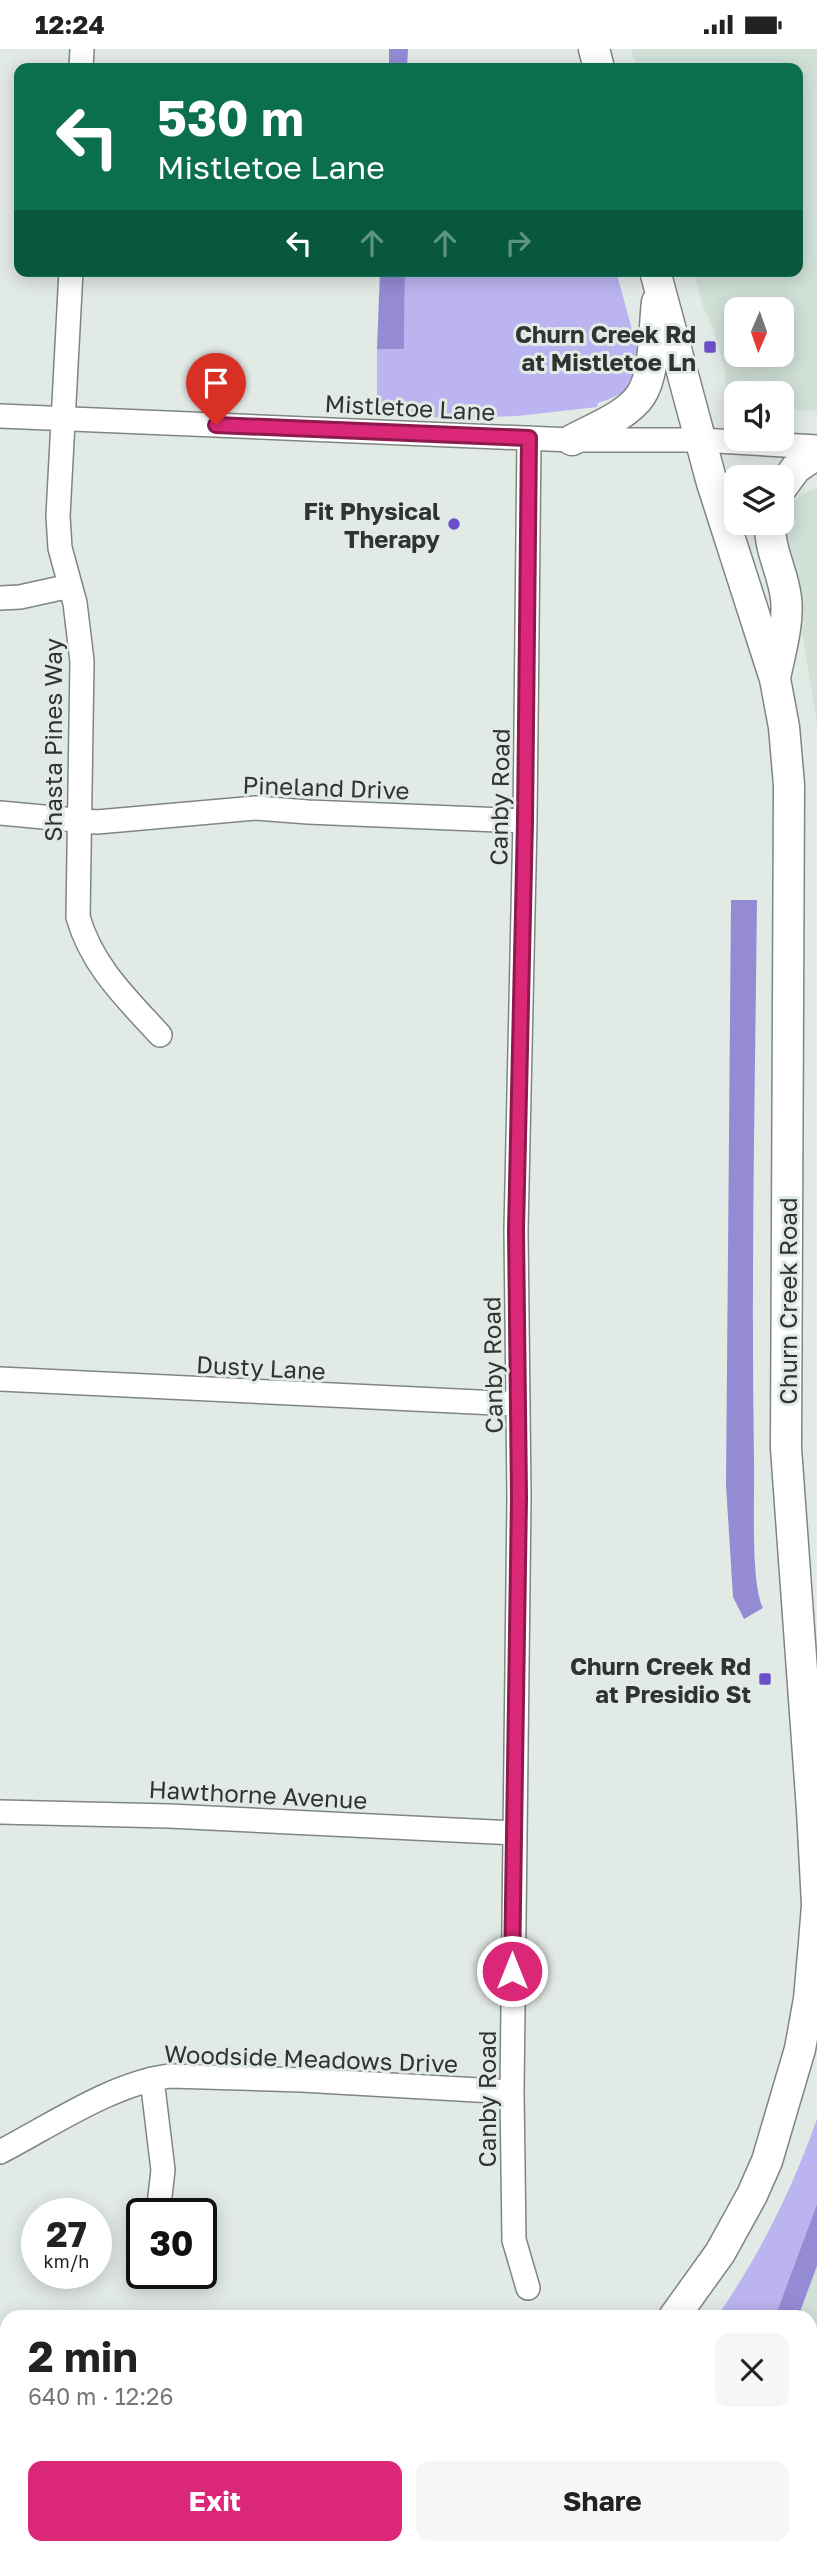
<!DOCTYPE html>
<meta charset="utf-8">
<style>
:root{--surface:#fff;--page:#f6f6f6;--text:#222;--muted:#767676;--accent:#db2777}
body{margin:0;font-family:"Golos Text",sans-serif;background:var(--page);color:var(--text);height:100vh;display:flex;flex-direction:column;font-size:26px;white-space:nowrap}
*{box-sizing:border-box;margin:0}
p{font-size:23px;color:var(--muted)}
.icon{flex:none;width:38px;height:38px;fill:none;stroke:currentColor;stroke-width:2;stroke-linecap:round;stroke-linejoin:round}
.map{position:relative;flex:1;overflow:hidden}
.sheet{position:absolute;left:0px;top:2261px;width:817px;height:245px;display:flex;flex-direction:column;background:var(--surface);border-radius:21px 21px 0 0;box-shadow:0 4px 18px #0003}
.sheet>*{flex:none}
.banner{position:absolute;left:14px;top:14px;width:789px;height:214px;border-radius:14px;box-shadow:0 4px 18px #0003;background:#0b6e4f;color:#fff;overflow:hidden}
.needle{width:46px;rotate:182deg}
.controls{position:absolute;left:724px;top:248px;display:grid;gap:14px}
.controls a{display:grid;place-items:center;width:70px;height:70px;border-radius:14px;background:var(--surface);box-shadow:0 4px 18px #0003;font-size:35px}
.speed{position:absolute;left:21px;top:2149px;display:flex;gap:14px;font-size:35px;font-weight:700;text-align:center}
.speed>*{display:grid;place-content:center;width:91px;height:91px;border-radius:50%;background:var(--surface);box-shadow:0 4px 18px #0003;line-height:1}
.speed small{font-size:18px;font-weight:400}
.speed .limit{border:4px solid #111;border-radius:10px;background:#fff;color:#111}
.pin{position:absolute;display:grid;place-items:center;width:60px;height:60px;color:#fff;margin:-72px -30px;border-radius:50% 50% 50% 0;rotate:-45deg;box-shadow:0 0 7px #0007}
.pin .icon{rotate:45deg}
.me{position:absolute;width:77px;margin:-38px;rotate:0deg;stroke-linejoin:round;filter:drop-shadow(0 0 5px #0008)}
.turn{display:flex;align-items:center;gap:24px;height:147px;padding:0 28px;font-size:32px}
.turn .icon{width:91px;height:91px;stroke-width:2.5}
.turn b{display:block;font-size:49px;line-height:60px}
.lanes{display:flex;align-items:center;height:66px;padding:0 28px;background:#0003;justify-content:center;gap:35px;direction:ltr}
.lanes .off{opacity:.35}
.round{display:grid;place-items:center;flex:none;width:74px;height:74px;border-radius:14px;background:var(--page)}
.overview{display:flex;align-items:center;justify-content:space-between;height:119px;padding:0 28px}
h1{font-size:42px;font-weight:700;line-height:52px}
.button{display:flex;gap:14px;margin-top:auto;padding:14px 28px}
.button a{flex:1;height:80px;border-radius:14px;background:var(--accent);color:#fff;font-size:28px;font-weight:700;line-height:80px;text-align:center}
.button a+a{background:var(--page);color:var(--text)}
.status{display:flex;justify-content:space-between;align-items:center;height:49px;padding:0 35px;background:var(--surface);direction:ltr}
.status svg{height:19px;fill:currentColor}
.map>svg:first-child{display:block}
.built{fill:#d1e1d8;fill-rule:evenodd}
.green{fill:#bbb4f0}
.water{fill:#958bd4}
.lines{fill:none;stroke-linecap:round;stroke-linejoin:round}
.canal{stroke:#958bd4;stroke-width:21}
.minor-casing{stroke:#7f8682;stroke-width:26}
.major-casing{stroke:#7f8682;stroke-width:33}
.highway-casing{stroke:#7f8682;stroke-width:37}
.minor{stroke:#fff;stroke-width:23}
.major{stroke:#fff;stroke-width:30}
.highway{stroke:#fff;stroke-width:33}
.route-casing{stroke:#8e194d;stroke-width:18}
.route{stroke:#db2777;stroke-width:12}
.poi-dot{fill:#6b4fc8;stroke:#e2eae6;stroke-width:2.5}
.labels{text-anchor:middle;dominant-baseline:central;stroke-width:6;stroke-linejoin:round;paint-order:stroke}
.poi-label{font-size:24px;font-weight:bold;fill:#303332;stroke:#e2eae6;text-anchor:end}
.street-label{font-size:24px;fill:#303332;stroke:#e2eae6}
</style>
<div class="status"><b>12:24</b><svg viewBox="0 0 49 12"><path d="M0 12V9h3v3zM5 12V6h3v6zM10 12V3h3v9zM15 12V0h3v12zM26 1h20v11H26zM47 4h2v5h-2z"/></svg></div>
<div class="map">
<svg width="817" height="2506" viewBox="0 0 817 2506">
<rect width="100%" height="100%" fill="#e2eae6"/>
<!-- built -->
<path class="built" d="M631,0H817V362L782,360V345H737V353L732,348L726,337L725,322L713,279L704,260L693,222H798V19H637ZM737,261H782V306H737Z
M817,439V675L784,474L787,461L792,453L804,444Z
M817,2217V2349L810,2348V2268H798Z
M0,2447L7,2448V2499H324L383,2506H0Z"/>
<!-- green -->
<path class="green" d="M405,222H616L639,306L635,307C637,337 624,346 598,354L597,358L517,367L461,369L377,366V300H404Z
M817,2070V2155L775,2268H717C760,2205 792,2141 817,2070Z"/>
<!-- water -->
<path class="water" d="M389,0H408L407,19H389Z
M380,222H405L404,300H377Z
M731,851H757C755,1038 751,1225 754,1412C755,1445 750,1533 763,1559L744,1570L733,1548L726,1436Z
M817,2155V2217L798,2268H775Z"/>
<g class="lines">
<!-- canal -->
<path class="canal" d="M810,2352H817"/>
<defs>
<path id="minor" d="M81,19L82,0
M71,222L58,467L60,499L75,554L82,612L78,868C92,917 126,949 160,986
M0,367L572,391H701L817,398
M0,549L20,548L70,537
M0,764L97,773L256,759L308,763L525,772
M0,1330L518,1355
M0,1763L169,1767L513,1784
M152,2030L163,2121L158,2165
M0,2103C52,2076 113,2034 170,2027L302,2031L512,2043
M528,2239L514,2191L512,2043L519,1448L516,1181L525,772L529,389"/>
<path id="major" d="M594,0L599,19
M655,222L712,434L775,630L784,678L789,736L786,1399L812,1761L817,1856L814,1894L809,1950L800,2000L767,2112L752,2146L720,2204L674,2268
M572,391C594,379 627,367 641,346C655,325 654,278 657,253
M782,438L796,419L817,405
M770,474C769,501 783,523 786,549C789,574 780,604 775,629
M461,2506L468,2499"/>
<path id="highway" d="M0,2350L7,2351
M0,2392L7,2393
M810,2420L817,2419
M810,2465L817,2466
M720,2499L781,2506"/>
</defs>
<!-- minor casing -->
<use href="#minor" class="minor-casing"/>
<!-- major casing -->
<use href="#major" class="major-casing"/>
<!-- highway casing -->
<use href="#highway" class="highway-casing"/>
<!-- minor -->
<use href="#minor" class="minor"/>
<!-- major -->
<use href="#major" class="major"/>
<!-- highway -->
<use href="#highway" class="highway"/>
</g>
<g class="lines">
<defs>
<path id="route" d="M216,376L529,389L525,772L516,1181L519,1448L512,1922"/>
</defs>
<!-- route casing -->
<use href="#route" class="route-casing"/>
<!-- route -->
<use href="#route" class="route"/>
</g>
<!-- markers -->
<g class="poi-dot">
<rect x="703" y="291" width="14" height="14" rx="3.5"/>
<circle cx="454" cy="475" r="7"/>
<rect x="758" y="1623" width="14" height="14" rx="3.5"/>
</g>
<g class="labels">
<!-- poi labels -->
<g class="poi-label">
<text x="696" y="284">Churn Creek Rd<tspan x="696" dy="28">at Mistletoe Ln</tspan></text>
<text x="440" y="461">Fit Physical<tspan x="440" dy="28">Therapy</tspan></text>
<text x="751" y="1616">Churn Creek Rd<tspan x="751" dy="28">at Presidio St</tspan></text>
</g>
<!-- street labels -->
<g class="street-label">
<text transform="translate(410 358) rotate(3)">Mistletoe Lane</text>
<text transform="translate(52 691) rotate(-90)">Shasta Pines Way</text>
<text transform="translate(326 738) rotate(2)">Pineland Drive</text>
<text transform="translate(499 748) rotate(-89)">Canby Road</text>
<text transform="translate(787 1252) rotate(-90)">Churn Creek Road</text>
<text transform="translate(492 1316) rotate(-91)">Canby Road</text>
<text transform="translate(261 1318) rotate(3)">Dusty Lane</text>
<text transform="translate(258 1745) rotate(3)">Hawthorne Avenue</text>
<text transform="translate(311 2009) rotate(2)">Woodside Meadows Drive</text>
<text transform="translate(486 2050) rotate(-90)">Canby Road</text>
</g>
</g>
</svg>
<div class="controls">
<a><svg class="needle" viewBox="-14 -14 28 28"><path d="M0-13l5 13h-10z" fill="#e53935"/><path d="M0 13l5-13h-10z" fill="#767676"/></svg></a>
<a><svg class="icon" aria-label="sound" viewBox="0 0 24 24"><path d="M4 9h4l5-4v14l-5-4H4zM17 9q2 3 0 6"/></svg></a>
<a><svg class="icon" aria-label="layers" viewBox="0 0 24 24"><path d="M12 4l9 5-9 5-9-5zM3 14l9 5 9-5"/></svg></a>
</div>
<div class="speed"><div>27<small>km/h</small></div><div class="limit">30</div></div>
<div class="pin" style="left:216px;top:376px;background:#d93025"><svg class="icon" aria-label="arrive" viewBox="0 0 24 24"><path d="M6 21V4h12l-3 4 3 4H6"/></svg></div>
<svg class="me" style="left:512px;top:1922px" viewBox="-20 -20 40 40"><circle r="17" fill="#db2777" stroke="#fff" stroke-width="3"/><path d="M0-11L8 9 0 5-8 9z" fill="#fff"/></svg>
<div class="banner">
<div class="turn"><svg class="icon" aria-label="left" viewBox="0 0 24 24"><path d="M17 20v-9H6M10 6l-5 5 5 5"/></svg><div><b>530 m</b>Mistletoe Lane</div></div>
<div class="lanes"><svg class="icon" aria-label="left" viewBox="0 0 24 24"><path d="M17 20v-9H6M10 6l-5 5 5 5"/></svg><svg class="icon off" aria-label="ahead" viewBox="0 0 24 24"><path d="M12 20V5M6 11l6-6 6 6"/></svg><svg class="icon off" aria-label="ahead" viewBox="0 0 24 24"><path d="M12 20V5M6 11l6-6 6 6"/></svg><svg class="icon off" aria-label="right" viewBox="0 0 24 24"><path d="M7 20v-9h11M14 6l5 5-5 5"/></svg></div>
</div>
<section class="sheet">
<div class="overview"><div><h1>2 min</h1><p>640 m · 12:26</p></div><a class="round"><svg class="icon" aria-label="close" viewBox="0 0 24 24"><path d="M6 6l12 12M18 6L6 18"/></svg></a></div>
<div class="button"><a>Exit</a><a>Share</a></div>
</section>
</div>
